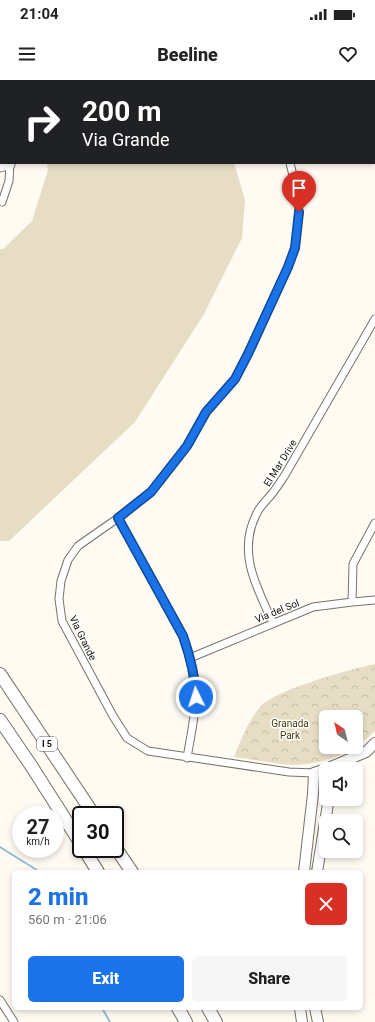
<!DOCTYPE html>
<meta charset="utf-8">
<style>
:root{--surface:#fff;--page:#f6f6f6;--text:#222;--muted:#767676;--accent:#1a73e8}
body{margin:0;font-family:Roboto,sans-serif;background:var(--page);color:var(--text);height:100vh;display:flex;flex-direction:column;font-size:15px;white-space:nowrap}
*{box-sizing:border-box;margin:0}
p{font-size:13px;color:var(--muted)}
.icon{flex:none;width:22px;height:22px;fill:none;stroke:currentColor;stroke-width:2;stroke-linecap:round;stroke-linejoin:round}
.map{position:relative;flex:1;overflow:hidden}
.sheet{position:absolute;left:12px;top:790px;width:351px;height:140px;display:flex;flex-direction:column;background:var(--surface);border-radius:6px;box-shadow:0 2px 6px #0003}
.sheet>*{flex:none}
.guide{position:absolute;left:0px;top:0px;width:375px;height:84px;box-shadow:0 2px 6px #0003;background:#202124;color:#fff;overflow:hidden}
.needle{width:26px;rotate:325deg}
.fabs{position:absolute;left:319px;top:630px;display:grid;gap:8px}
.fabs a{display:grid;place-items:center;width:44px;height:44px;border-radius:6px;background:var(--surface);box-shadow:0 2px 6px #0003;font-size:20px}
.speed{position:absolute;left:12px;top:726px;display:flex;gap:8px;font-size:20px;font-weight:700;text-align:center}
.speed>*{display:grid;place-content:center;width:52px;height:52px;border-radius:50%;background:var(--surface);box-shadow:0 2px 6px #0003;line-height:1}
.speed small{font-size:10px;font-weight:400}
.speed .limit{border:2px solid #111;border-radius:6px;background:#fff;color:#111}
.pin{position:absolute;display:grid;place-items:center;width:34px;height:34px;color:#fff;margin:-41px -17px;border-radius:50% 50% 50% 0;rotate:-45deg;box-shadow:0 0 4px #0007}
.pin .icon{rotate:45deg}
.me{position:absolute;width:44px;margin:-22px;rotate:356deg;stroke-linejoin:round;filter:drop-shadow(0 0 3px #0008)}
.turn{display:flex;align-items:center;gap:14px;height:84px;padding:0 16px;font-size:18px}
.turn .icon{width:52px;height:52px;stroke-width:2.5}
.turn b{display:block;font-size:28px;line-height:34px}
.round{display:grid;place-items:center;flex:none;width:42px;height:42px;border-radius:6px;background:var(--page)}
.summary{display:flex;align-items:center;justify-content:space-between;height:68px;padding:0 16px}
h1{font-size:24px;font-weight:800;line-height:30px;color:var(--accent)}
.action{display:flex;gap:8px;margin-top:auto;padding:8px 16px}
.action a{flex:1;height:46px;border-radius:6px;background:var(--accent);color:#fff;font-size:16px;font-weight:800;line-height:46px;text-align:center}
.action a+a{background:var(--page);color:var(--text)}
.status{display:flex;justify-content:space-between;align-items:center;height:28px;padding:0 20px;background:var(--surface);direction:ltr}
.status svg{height:11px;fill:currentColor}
header{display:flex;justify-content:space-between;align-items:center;height:52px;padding:0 16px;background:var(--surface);font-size:18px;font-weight:800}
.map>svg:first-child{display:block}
.grass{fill:#e7ddc5}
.park{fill:url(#park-crowns);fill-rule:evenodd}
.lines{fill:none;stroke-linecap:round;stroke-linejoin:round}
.stream{stroke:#93bfd4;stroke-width:2}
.street-casing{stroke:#777267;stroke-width:9}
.secondary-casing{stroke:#777267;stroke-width:12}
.highway-casing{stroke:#777267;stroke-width:14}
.street{stroke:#fff;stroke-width:7}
.secondary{stroke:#fff;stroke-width:10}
.highway{stroke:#fff;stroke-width:12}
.route-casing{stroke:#114b97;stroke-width:10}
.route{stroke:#1a73e8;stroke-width:7}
.labels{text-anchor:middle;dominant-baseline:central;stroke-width:3;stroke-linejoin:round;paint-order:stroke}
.shield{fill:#fff;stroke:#5a5956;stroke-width:1}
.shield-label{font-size:9px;font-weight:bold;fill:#14120e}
.street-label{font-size:10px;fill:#14120e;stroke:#fff}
.park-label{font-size:10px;fill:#4b3a08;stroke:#fff}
</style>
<div class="status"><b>21:04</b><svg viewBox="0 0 49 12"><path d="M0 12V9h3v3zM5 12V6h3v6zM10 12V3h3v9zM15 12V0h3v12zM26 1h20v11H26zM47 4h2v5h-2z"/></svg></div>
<header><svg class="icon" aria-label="menu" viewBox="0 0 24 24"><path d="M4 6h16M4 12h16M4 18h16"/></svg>Beeline<svg class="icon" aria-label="heart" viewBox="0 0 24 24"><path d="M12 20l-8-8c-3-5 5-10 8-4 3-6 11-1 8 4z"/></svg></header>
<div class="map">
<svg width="375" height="942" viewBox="0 0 375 942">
<defs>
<pattern id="park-crowns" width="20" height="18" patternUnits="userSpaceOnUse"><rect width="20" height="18" fill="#e7ddc5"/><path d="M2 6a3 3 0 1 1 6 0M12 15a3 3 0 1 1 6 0" fill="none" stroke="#c5bda8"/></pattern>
</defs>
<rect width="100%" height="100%" fill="#fffbf3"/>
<!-- grass -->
<path class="grass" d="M47,83H234L245,120L242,158L204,234L135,342L9,461H0V169H3L32,141L48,90Z"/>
<!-- park -->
<path class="park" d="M375,584V651C354,673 322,685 292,685C273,684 253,679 234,677C241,659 248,642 260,627C274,610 352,589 375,584ZM326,637H356V667H326Z"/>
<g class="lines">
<!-- stream -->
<path class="stream" d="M0,767L40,792
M102,928L110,942"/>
<defs>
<path id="street" d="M249,0L250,1
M0,1L1,7
M290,83L296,108L299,132L295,168L288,187L248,273L235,299L206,332L187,366L151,412L118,438L78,466L68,480L61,501L59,519L62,541L113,636L127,658L148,671L289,692L314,693
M0,88L11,85
M0,121L2,122L9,101L10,83
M118,438L183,556C188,572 194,588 195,604C197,629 191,654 187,678
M352,522L353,484L375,443
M273,543C257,508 237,473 256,435C259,427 266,421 271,415C276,409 281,401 285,395L375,239
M190,578L313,527L352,522L375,520
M0,920L14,942"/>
<path id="secondary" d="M326,689L366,672L375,663
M323,690L326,712
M304,792L313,714L314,693L326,689
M317,792L328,724L327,719
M300,928L302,942
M315,928L318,942"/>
<path id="highway" d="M0,594L94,735
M0,640L32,687L81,764
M115,767L132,792
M84,769L98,792
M178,928L186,942
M208,928L216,942"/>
</defs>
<!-- street casing -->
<use href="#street" class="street-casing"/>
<!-- secondary casing -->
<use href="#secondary" class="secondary-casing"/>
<!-- highway casing -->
<use href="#highway" class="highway-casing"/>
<!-- street -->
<use href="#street" class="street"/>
<!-- secondary -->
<use href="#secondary" class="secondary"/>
<!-- highway -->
<use href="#highway" class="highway"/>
</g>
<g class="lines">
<defs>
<path id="route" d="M196,617C195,596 190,576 183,556L118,438L151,412L162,398L187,366L206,332L235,299L248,274L288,187L295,168L299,132"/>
</defs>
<!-- route casing -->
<use href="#route" class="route-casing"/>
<!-- route -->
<use href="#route" class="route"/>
</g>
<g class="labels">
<!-- shield labels -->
<rect class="shield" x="37" y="657" width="20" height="14" rx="3"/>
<g class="shield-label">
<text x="47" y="664">I 5</text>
</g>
<!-- street labels -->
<g class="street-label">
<text transform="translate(280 383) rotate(-58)">El Mar Drive</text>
<text transform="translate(277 531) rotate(-22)">Via del Sol</text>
<text transform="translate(83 558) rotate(64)">Via Grande</text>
</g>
<!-- park labels -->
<g class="park-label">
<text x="290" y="643">Granada<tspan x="290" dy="12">Park</tspan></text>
</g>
</g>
</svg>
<div class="fabs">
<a><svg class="needle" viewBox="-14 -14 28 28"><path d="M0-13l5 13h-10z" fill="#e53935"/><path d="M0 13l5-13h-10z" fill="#767676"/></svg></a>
<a><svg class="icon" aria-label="sound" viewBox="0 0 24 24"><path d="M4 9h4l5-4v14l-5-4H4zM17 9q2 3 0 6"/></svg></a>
<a><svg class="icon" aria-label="search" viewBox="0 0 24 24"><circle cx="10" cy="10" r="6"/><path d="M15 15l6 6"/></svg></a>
</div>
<div class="speed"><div>27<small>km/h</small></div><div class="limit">30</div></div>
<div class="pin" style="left:299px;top:132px;background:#d93025"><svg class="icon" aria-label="arrive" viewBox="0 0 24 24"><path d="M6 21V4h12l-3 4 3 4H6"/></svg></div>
<svg class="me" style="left:196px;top:617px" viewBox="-20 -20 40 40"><circle r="17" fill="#1a73e8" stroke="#fff" stroke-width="3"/><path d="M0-11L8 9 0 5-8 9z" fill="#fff"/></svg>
<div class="guide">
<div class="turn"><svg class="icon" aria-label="right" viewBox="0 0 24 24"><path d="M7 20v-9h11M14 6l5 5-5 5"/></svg><div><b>200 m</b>Via Grande</div></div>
</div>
<section class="sheet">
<div class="summary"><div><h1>2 min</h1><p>560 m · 21:06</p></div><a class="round" style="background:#d93025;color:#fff"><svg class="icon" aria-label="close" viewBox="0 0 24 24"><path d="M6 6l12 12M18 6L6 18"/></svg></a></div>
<div class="action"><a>Exit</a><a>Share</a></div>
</section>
</div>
